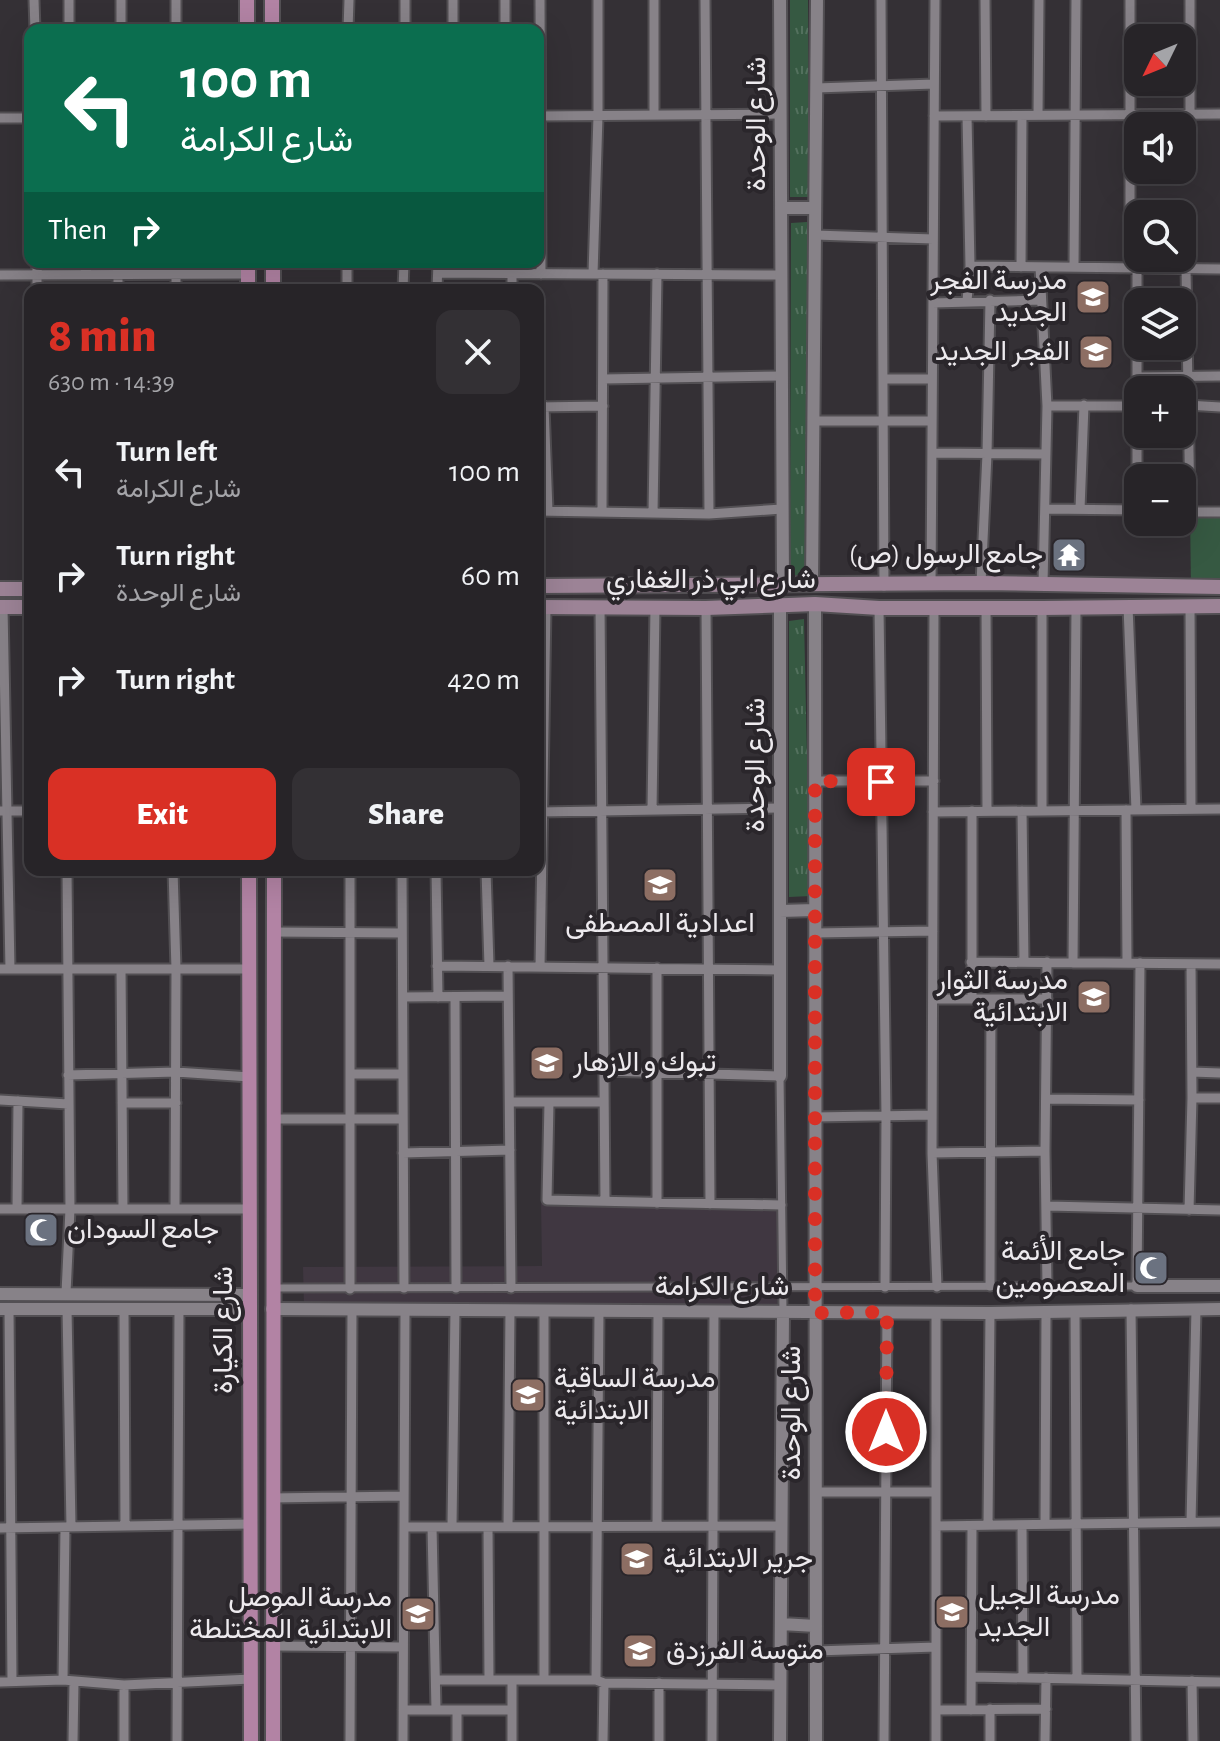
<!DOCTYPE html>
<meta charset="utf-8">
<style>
:root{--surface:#272428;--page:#333034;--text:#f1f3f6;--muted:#a4a4a8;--line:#434145;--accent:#d93025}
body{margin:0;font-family:"Alegreya Sans",Vazirmatn,sans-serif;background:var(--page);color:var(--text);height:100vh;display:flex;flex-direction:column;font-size:30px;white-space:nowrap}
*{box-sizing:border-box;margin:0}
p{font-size:26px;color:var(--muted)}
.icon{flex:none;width:44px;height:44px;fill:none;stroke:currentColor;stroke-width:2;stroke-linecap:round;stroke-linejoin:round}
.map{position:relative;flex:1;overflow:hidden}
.sheet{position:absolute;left:24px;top:284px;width:520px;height:592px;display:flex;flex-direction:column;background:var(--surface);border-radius:16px;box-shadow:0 8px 32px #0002,0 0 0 2px var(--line)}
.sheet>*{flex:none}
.hud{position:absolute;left:24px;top:24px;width:520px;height:244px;border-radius:16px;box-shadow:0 8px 32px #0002,0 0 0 2px var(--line);background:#0b6e4f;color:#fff;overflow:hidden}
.needle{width:52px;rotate:227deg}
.tools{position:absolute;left:1124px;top:24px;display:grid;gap:16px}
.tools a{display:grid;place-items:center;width:72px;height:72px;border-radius:16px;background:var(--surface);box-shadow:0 8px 32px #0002,0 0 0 2px var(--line);font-size:40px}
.pin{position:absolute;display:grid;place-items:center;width:68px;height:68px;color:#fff;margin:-34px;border-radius:16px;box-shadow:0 4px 12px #0006}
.me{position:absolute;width:88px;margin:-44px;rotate:0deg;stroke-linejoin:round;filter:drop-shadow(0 0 6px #0008)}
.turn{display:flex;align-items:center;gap:28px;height:168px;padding:0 24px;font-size:36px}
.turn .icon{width:104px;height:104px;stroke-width:2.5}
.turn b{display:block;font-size:56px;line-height:68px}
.then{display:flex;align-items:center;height:76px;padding:0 24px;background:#0003;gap:16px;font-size:30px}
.round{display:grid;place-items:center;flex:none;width:84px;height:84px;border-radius:16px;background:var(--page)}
.summary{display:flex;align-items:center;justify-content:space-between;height:136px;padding:0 24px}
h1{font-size:48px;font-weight:800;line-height:60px;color:var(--accent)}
.button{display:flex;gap:16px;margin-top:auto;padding:16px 24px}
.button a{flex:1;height:92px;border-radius:16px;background:var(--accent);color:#fff;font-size:32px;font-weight:800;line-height:92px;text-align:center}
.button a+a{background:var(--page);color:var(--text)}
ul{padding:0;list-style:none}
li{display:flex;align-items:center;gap:24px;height:104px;padding:0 24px}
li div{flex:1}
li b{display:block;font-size:30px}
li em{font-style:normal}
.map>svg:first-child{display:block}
.built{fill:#403741}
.grass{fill:url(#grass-tufts)}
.green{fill:#365942}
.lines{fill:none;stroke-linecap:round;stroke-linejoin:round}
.pedestrian-casing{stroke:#524f53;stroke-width:11}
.minor-casing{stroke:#524f53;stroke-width:13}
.tertiary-casing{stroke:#524f53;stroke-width:16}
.secondary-casing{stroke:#524f53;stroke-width:18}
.primary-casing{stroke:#524f53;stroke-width:18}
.pedestrian{stroke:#878288;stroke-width:7}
.minor{stroke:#878288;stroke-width:9}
.tertiary{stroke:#878288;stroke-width:12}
.secondary{stroke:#9c8396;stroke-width:14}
.primary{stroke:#b283a4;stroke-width:14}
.route{stroke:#d93025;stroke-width:14;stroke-dasharray:0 25.2}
.labels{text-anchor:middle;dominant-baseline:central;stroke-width:8;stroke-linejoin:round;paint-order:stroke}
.street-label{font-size:28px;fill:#edeaee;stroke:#2a262b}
.poi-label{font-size:28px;fill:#edeaee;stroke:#2a262b;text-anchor:end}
</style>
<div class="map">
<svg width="1220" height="1741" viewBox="0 0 1220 1741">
<defs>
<pattern id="grass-tufts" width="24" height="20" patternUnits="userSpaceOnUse" patternTransform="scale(2)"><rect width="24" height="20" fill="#365942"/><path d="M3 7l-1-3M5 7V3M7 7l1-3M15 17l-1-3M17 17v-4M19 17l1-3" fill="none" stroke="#53715e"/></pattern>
</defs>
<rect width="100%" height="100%" fill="#343035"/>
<!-- built -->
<path class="built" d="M541,1202L777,1209V1305L304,1306L303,1267L542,1266Z"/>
<!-- grass -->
<path class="grass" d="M790,0H808L809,197H790Z
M807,222L808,576L790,575L791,223Z
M804,619L810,896L789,897V621Z"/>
<!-- green -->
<path class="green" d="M1220,512V587H1191L1190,513Z"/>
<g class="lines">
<defs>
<path id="pedestrian" d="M780,1076L783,1311
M272,1288L1137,1286"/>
<path id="minor" d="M34,0L35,30
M69,0V30
M176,0V30
M540,0L541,274
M705,0L709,514
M881,0L884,586
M985,0L986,116
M1190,0V114
M121,30V0
M348,30L349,0
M405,30V0
M453,30V0
M505,30V0
M816,88L934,84
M654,115V0
M1038,115L1039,0
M538,116L781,114
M934,116L1220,114
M967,116L970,266L967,301
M0,118H30
M815,235L933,239
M37,262V290
M118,262V290
M347,262V290
M970,266L1220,269
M1021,267L1022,116
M1040,267L1047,406L1043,584
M1074,267L1076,0
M1130,267V0
M1186,268L1190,513
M438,273L781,275
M86,274V262
M176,274V290
M512,274V290
M593,274L598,116V0
M0,275L248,274
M403,290L404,262
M437,290L438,262
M933,303L1041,300
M1137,377L1220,376
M603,379L782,376
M883,379H932
M1187,405L1220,407
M544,406L548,511
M1047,406H1137
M538,407L603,406
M813,421H932
M932,453L1046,454
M1045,509L1138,510
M1080,509L1084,405
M1137,510V267
M538,511L709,514L782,509
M602,512L603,274
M1182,512H1220
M653,513L657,274
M981,583L987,454L990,300
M931,585L935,0
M600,606L605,1201
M1128,606L1136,810
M1190,606L1191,809
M3,607L10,969
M934,607L932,1153L937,1287
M986,607L987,811
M706,608L710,1204
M879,608L886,1116L885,1287
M1042,608V811
M815,781H934
M652,810L655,607
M1126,810L1127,963
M0,811H30
M1022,811L1024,962
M539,812L780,808
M933,812L1220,809
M173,870L176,969L175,1209
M402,870L404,1288
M436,870L438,997
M486,870L489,966
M274,932L402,933
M815,933L933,931
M971,962L1220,964
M1073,963L1076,608
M437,966L780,970
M508,966L511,1288
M540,967L546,607
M0,969H250
M121,969L123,1209
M403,997L508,996
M455,997L456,1288
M933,999H1047
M972,999V811
M604,1071L780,1076
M1192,1072L1220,1073
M350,1074H403
M68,1075L176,1072L250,1077
M1192,1098H1220
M1046,1099L1139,1100
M0,1100L68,1104
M510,1102H604
M549,1102L547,1200L781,1205
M122,1103H176
M815,1117L932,1115
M274,1119H403
M403,1153L510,1150
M932,1153L1045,1151
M657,1203V968
M1047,1206L1220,1210
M0,1209H250
M17,1209L18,1101
M1189,1210L1192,1098L1191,964
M990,1286L991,999
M1047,1286L1045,1151L1047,962
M1137,1286L1140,963
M350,1289V870
M66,1293L70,1209L67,870
M124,1308L125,1526
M9,1309L12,1681
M67,1309L71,1526
M1131,1309L1136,1741
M1075,1311L1077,1679
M936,1312V1741
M816,1492H936
M272,1498L404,1496
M1191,1522L1196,1309
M1045,1524L1046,1312
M452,1525L455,1309
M988,1525L990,1313
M1022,1525L1023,1678
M508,1526L510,1310
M657,1526L658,1311
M936,1526L1220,1522
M404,1527L781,1526
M432,1527L436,1710
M488,1527L489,1680
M0,1528L251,1524
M273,1646L403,1647
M816,1651L936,1647
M973,1677L1220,1682
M63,1680L65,1527
M436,1680H596L604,1683L781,1685
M512,1680V1741
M544,1680V1310
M596,1680L599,1311
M1192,1681L1193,1741
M0,1682L63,1680L124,1685L251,1679
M124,1685V1741
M990,1709V1741
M403,1710H512
M936,1710L1046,1709
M971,1710L972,1526
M73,1741L74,1682
M177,1741L179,1308
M350,1741L352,1310
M403,1741L405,1309
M457,1741V1710
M603,1741L604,1683
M659,1741V1683
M712,1741L714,1311
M884,1741L887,1312
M1045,1741L1046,1678"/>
<path id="tertiary" d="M780,0L783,584
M781,208H815
M812,584L817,0
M815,604L816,1741
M780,605V1076
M780,911L815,910
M1137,1286H1220
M0,1294L249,1295
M0,1309H251
M272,1309L990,1313L1220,1309
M781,1624L816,1626
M780,1741L783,1311"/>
<path id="secondary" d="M538,586L981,583L1220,587
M0,589H30
M0,607H30
M538,607L706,608L815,604L879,608H1042L1220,606"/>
<path id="primary" d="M272,0V30
M247,30V0
M248,262V290
M273,262V290
M249,870L251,1741
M273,1741L274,870"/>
</defs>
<!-- pedestrian casing -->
<use href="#pedestrian" class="pedestrian-casing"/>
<!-- minor casing -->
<use href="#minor" class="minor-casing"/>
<!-- tertiary casing -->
<use href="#tertiary" class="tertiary-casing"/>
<!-- secondary casing -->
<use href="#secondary" class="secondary-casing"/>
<!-- primary casing -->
<use href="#primary" class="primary-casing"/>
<!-- pedestrian -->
<use href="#pedestrian" class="pedestrian"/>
<!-- minor -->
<use href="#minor" class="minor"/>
<!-- tertiary -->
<use href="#tertiary" class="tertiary"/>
<!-- secondary -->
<use href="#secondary" class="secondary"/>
<!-- primary -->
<use href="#primary" class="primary"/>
</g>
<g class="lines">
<!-- route -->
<path class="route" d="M881,782L815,781V1313L887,1312L886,1432"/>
</g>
<!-- icons -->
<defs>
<symbol id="school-square" viewBox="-11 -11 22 22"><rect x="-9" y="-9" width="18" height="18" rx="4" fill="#8d6e63" stroke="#2a262b"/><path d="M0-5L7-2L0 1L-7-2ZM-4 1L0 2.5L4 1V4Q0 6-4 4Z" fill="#fff"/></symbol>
<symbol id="temple-square" viewBox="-11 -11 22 22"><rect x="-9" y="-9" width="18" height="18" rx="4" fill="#6b7280" stroke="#2a262b"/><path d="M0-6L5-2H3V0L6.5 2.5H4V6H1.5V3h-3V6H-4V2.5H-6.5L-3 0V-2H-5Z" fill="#fff"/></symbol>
<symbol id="mosque-square" viewBox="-11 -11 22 22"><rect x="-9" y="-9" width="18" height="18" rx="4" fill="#6b7280" stroke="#2a262b"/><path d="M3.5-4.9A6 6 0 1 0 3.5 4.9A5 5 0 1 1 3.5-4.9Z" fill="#fff"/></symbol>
</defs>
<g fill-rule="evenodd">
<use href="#school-square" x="1073" y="277" width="40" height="40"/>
<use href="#school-square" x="1076" y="332" width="40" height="40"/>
<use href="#temple-square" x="1049" y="535" width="40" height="40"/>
<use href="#school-square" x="640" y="865" width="40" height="40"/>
<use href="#school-square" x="1074" y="977" width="40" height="40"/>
<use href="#school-square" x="527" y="1043" width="40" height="40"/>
<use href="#mosque-square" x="21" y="1210" width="40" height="40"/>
<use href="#mosque-square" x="1131" y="1248" width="40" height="40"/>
<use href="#school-square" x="508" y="1375" width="40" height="40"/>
<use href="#school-square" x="617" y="1539" width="40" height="40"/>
<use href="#school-square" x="932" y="1592" width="40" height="40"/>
<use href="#school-square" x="398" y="1594" width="40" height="40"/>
<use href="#school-square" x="620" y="1631" width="40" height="40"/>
</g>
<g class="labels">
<!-- street labels -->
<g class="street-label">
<text transform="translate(757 124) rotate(-90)">شارع الوحدة</text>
<text x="711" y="580">شارع ابي ذر الغفاري</text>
<text transform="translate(756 765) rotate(-90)">شارع الوحدة</text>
<text x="722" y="1287">شارع الكرامة</text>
<text transform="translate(224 1330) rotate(-90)">شارع الكيارة</text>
<text transform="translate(792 1413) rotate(-90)">شارع الوحدة</text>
</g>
<!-- poi labels -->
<g class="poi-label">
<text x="1067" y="281">مدرسة الفجر<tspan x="1067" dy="32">الجديد</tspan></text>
<text x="1070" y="352">الفجر الجديد</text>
<text x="1043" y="555">جامع الرسول (ص)</text>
<text x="660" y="924" text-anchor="middle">اعدادية المصطفى</text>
<text x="1068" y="981">مدرسة الثوار<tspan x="1068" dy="32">الابتدائية</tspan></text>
<text x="573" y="1063" text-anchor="start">تبوك و الازهار</text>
<text x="67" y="1230" text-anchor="start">جامع السودان</text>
<text x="1125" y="1252">جامع الأئمة<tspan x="1125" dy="32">المعصومين</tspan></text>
<text x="554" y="1379" text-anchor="start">مدرسة الساقية<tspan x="554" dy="32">الابتدائية</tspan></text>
<text x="663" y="1559" text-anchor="start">جرير الابتدائية</text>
<text x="978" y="1596" text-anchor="start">مدرسة الجيل<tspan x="978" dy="32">الجديد</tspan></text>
<text x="392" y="1598">مدرسة الموصل<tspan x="392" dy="32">الابتدائية المختلطة</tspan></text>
<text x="666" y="1651" text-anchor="start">متوسة الفرزدق</text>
</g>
</g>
</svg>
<div class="tools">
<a><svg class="needle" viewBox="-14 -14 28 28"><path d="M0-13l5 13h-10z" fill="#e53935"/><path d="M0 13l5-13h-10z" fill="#a4a4a8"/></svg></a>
<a><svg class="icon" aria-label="sound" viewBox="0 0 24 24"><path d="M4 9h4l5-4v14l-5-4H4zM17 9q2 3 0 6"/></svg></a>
<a><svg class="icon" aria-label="search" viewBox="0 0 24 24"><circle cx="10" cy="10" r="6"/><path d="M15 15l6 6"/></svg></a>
<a><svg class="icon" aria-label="layers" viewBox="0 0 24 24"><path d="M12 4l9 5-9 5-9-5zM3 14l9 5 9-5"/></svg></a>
<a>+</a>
<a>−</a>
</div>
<div class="pin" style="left:881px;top:782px;background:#d93025"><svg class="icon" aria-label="arrive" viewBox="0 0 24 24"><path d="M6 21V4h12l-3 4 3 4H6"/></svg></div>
<svg class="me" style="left:886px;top:1432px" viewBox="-20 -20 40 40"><circle r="17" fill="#d93025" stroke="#fff" stroke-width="3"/><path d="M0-11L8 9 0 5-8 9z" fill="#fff"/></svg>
<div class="hud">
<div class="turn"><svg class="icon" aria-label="left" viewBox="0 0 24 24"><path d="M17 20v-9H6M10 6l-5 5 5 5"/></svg><div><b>100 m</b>شارع الكرامة</div></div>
<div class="then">Then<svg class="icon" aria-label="right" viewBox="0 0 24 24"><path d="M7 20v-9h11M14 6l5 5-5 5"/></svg></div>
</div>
<section class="sheet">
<div class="summary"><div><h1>8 min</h1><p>630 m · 14:39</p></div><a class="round"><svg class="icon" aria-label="close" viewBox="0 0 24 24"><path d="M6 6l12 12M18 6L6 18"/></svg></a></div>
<ul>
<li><svg class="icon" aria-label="left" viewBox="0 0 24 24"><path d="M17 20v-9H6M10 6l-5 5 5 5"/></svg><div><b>Turn left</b><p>شارع الكرامة</p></div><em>100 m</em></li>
<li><svg class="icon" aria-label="right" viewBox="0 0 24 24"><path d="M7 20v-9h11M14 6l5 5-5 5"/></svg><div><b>Turn right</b><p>شارع الوحدة</p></div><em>60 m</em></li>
<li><svg class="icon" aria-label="right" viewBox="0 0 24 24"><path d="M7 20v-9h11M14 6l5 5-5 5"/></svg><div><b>Turn right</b></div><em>420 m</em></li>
</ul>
<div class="button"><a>Exit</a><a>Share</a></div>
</section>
</div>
